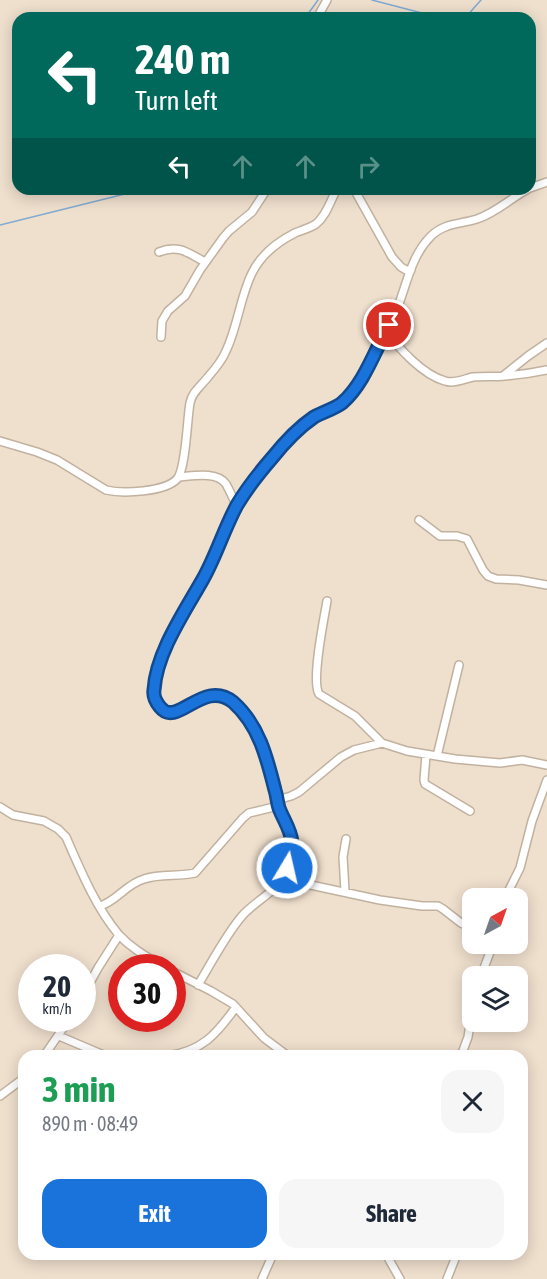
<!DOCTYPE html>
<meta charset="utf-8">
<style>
:root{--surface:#fff;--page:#f6f6f7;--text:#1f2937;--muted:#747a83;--accent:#1a72db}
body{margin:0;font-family:"Asap Condensed",sans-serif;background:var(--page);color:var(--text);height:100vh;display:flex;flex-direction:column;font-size:22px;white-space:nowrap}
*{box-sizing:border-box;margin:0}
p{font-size:20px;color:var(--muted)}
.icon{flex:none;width:33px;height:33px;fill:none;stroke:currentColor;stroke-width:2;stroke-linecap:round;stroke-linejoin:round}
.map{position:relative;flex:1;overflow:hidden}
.sheet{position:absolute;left:18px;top:1050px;width:510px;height:210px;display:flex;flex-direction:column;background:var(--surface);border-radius:18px;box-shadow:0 3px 15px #0003}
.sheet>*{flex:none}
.hud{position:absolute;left:12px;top:12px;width:524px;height:183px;border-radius:18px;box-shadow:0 3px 15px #0003;background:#00695c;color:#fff;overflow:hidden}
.needle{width:39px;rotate:40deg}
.controls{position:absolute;left:462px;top:888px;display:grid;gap:12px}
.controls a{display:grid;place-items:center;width:66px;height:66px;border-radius:12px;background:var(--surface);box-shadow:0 3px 15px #0003;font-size:30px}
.speed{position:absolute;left:18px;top:954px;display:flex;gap:12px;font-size:30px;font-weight:700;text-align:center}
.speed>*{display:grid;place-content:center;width:78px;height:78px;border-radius:50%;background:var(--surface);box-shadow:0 3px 15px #0003;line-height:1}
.speed small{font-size:15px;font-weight:400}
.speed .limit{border:9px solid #d22;background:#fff;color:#111}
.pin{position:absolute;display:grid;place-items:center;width:51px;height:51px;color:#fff;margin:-26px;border:3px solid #fff;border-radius:50%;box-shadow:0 2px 6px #0007}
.me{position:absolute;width:66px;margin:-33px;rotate:9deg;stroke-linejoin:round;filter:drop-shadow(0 0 4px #0008)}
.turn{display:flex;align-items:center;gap:21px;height:126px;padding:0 24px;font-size:27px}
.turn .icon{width:78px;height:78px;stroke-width:2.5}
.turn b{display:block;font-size:42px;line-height:51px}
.lanes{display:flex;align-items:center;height:57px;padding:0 24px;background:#0003;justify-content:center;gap:30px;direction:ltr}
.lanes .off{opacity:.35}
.round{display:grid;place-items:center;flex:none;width:63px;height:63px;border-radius:18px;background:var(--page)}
.summary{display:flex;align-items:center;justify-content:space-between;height:102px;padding:0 24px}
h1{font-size:36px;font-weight:700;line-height:45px;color:#1e9e55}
.button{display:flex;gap:12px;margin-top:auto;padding:12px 24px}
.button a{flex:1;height:69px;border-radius:18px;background:var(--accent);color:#fff;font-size:24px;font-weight:700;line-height:69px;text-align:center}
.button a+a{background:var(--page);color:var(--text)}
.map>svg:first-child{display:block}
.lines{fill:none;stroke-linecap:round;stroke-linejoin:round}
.stream{stroke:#7eabd4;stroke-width:1.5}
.street-casing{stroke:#c1b2a0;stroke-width:10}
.street{stroke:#fff;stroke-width:7}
.route-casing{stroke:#114a8e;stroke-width:15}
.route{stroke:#1a72db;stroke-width:10}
</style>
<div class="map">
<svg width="547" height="1279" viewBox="0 0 547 1279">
<rect width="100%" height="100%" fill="#efdfcd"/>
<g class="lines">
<!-- stream -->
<path class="stream" d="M372,0L441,18
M305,18L318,0
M465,18L481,0
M0,225L145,189"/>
<defs>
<path id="street" d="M317,18L327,0
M530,188L547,182
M354,189L392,257L401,267L406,270H411
M159,252C179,244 188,253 205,262
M386,330C398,348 423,375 445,381C454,384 464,379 473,377C484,376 494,377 505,376C519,375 533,373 547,370
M161,337L162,321L168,311L185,296L200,270L223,238L229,231L252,212L267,189
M503,376L528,356L547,343
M0,441L37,452L57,460L106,490C123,494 165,492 177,479C186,469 187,419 190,403C192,392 201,386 208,377C215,369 222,361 226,351C238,326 240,297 252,273C261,255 277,242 295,233C302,230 310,228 316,224C327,215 330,201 337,189
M179,477C193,476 217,471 226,484C230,491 233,499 237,506
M419,520L440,536H457L467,539L483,570L488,576L496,579L519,580L547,585
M327,601C324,619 311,681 319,694L355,716L382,743
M426,755L424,780L425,784L470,811
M437,756L459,665
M277,800L291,796L299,792L341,757L354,750L382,743L407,751L455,759L500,763L522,760L547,765
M0,807L13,815L44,821L58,829L66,837C80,869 96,908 119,935C132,949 149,958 165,968
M283,879L380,900L422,906H438L443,909L461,923L472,928
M345,891L343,857L346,839
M505,898L520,868L532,821L547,780
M100,906C117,901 126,884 144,879C160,873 179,877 195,873L243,818L249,813L278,806
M172,971L211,991L233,1004L264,1038L288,1056
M481,976L493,944
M198,985C212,962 225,936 242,916C256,900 279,891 286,871C289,863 293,853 292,845C292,831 282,819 279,806C272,783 270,758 259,736C255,728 249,721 243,714C238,707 231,700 223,696C206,691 187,706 173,714C121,707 194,597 204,576C216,553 224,529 237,506C246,489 259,473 271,458C283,444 295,430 310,420C320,413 333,410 342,403C348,398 352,392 356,385C365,373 370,359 377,345C384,333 392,322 397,309C407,284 411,256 431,236C444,223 461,224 477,219C496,213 511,198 528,189
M82,997L98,968L119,935
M59,1036L106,1056
M44,1056L70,1018
M167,1056C202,1051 216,1035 236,1007
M461,1056L468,1037L472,1012
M0,1096L24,1078
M386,1254L400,1279
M262,1279L273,1254
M447,1279L457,1254"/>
</defs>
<!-- street casing -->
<use href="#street" class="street-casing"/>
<!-- street -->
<use href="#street" class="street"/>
</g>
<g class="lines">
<defs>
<path id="route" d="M287,868C290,859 293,851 292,842C291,830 283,819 279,808C277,802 277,796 275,790C267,758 259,725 233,702C203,678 177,729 160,707C156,702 153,696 154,690C156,653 185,611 203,579C216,556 224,529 237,505C247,488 259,473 272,458C284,443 298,428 314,417C323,412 334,409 342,403C364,384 375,350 389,325"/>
</defs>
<!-- route casing -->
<use href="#route" class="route-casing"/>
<!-- route -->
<use href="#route" class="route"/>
</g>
</svg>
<div class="controls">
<a><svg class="needle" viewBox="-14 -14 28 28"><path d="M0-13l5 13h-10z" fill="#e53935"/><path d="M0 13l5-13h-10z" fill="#747a83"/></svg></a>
<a><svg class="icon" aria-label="layers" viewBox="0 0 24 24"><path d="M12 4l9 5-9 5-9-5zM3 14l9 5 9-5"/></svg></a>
</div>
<div class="speed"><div>20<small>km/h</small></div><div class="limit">30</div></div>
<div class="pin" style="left:389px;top:325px;background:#d93025"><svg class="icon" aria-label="arrive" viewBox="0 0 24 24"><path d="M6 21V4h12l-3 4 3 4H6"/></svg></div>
<svg class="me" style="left:287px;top:868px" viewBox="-20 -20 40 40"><circle r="17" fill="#1a72db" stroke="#fff" stroke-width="3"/><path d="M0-11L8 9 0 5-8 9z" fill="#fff"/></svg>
<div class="hud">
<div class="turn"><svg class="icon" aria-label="left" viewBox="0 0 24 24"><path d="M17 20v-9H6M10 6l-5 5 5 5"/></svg><div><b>240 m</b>Turn left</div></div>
<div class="lanes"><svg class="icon" aria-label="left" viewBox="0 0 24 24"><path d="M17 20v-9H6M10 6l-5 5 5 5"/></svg><svg class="icon off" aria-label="ahead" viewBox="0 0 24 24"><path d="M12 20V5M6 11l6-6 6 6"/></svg><svg class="icon off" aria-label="ahead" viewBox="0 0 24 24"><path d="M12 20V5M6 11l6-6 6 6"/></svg><svg class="icon off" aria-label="right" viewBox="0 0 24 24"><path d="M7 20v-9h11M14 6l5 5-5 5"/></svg></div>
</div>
<section class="sheet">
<div class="summary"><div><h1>3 min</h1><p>890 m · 08:49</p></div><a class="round"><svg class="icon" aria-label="close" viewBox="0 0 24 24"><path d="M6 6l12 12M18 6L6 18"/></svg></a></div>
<div class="button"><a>Exit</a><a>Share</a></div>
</section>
</div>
